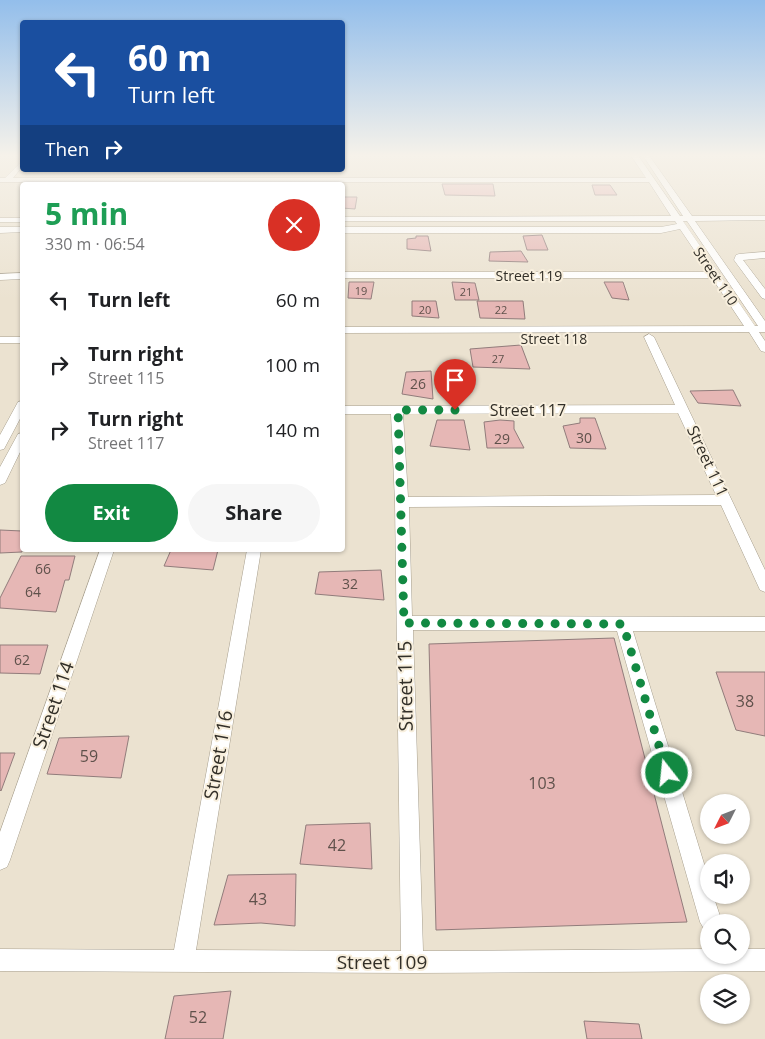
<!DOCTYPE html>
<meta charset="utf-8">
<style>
:root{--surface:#fff;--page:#f6f6f6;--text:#202124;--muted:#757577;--accent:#128942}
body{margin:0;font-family:"Open Sans",sans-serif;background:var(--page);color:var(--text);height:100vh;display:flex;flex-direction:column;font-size:19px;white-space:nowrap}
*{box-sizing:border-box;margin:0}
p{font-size:16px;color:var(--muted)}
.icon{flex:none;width:28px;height:28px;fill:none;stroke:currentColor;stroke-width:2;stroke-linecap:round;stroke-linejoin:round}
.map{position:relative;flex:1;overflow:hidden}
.side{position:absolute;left:20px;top:182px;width:325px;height:370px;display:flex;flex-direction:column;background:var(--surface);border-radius:5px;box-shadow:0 1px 4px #0004}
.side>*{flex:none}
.top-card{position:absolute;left:20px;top:20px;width:325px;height:152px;border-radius:5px;box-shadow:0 1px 4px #0004;background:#1a4fa0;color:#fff;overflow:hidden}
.needle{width:32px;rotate:228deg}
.tools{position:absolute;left:700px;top:794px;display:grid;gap:10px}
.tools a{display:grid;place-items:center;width:50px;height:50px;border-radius:50%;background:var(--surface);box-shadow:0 1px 4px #0004;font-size:25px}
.pin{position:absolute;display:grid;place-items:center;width:42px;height:42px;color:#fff;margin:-51px -21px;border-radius:50% 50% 50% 0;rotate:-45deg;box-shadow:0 0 5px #0007}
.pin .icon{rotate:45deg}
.me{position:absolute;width:55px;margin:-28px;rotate:344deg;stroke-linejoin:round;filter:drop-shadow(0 0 4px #0008)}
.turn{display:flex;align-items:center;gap:18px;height:105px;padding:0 25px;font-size:22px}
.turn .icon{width:65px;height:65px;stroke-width:2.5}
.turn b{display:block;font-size:35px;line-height:42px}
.then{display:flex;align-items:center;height:48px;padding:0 25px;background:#0003;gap:10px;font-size:19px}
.round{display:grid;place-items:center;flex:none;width:52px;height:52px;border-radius:26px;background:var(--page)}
.summary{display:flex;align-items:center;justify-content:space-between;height:85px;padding:0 25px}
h1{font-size:30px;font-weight:700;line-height:38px;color:#1e9e55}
.cta{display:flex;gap:10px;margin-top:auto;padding:10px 25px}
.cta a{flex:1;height:58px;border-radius:30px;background:var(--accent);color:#fff;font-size:20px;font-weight:700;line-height:58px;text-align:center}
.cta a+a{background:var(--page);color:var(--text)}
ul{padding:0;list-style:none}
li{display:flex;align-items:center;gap:15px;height:65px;padding:0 25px}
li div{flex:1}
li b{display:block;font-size:19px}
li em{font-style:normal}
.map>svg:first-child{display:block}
.building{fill:#e6b7b5;stroke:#917c7b}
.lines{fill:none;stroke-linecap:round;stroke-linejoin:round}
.minor-casing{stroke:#a79f8e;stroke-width:1}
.minor{fill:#fff;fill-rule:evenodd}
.route{stroke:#128942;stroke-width:9;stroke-dasharray:0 16.2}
.labels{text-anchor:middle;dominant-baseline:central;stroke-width:4;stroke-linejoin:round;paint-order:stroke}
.far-number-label{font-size:11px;fill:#5f514b}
.far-street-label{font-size:14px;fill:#322f28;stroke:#f8efdd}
.number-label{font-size:14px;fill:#5f514b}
.street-label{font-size:16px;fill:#322f28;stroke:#f8efdd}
.near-number-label{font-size:16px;fill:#5f514b}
.near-street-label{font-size:19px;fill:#322f28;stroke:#f8efdd}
</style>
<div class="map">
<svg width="765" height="1039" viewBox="0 0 765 1039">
<rect width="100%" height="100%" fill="#ebe2d0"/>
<!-- building -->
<path class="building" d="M442,184H493L495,196L445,195Z
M592,185H610L617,195H595Z
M342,197H357L355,209L342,208Z
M542,235L548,250H527L523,236Z
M416,236H428L431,251L407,249V239L416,238Z
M521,251L528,262L489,261L490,252Z
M349,282H374L371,299L348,298Z
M452,282L475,283L479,300H455Z
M604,282H623L629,300L612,298Z
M412,301H436L439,318L412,316Z
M477,301H523L525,319L480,318Z
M521,345L530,369L473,367L470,349Z
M431,371L433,399L402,394L406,372Z
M733,390L741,406L698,403L690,391Z
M580,418H595L606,449L570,448L563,426L580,423Z
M437,420H464L470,450L430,446Z
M500,420L514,421V429L524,448H487L484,422Z
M0,530L22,531V552L0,553Z
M171,550H218L213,570L164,566Z
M21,556H75L69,580H65L56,612L0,608V598Z
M381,570L384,600L315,594L319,572Z
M614,638L687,922L436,930L429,644Z
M0,645H48L40,674L0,673Z
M716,672H765V736L736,730Z
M129,736L121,778L47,774L59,738Z
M0,753H15L1,791L0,790Z
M370,823L372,869L300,864L306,825Z
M296,874L295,926L261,923L214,925L228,875Z
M231,991L223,1039H165L174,996Z
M584,1021L639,1024L642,1039H587Z"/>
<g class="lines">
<defs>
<path id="minor" d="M630,154H637L680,216H683L642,154H648L692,216H765V220L695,221L765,321V332H759L765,341V352L761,351L749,332L342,333V327L744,326L712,278H342V272H709L680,229L661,233H342V227H661L677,224L675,221H342V217L671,216L649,182H0V178H5L22,161V167L13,178H646ZM683,221H687L758,326H755Z
M0,218H22V222H0Z
M0,227H22V232L0,233Z
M765,252V258L743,260L765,289V299L762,298L734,260L736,255L739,254Z
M22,273V279L0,280V274Z
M649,334L654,337L765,570V592L760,590L721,505L409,507L412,616L765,617V631H633L709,880V895H713L722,922H709V932L704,929L700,922L617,631L413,630L423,951L709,949V955H741V949H765V971L412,973L0,971V949L174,950L247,550H261L196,950L401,951L395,502L391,414H342V406L675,405L644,337ZM678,413L716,495L408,497L403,414Z
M0,337H22V343H0Z
M22,401V415L4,449L0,450V435L18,402Z
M22,433V448L5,483L0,485V467L18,434Z
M100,550H114L10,860L7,867L0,870V832Z"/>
</defs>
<!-- minor casing -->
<use href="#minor" class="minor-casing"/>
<!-- minor -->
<use href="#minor" class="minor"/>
</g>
<!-- sky -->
<linearGradient id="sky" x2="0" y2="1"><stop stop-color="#93beeb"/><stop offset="0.52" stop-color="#f6f2ea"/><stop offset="1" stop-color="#f6f2ea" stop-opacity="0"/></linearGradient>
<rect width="765" height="299" fill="url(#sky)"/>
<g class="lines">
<!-- route -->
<path class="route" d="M455,410H398L404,623L623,624L667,773"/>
</g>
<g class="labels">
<!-- far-number labels -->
<g class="far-number-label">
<text x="361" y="290">19</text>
<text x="466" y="291">21</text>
<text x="425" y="309">20</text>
<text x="501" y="309">22</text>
<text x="498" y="358">27</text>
</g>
<!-- far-street labels -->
<g class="far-street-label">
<text x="529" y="275">Street 119</text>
<text transform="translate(716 276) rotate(56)">Street 110</text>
<text x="554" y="338">Street 118</text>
</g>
<!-- number labels -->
<g class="number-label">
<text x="418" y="383">26</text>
<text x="584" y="437">30</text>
<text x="502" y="438">29</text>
<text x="43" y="568">66</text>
<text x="350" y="583">32</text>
<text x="33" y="591">64</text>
<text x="22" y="659">62</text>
</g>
<!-- street labels -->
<g class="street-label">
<text x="528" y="410">Street 117</text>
<text transform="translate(708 461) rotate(65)">Street 111</text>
</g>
<!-- near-number labels -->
<g class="near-number-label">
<text x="745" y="701">38</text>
<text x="89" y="756">59</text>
<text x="542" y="783">103</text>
<text x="337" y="845">42</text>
<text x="258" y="899">43</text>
<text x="198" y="1017">52</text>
</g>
<!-- near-street labels -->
<g class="near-street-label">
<text transform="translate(405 686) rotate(-91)">Street 115</text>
<text transform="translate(53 705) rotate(-71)">Street 114</text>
<text transform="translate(218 755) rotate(-80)">Street 116</text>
<text x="382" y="962">Street 109</text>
</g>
</g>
</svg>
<div class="tools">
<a><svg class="needle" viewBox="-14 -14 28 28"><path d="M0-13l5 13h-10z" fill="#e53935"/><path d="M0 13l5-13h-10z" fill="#757577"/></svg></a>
<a><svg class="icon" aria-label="sound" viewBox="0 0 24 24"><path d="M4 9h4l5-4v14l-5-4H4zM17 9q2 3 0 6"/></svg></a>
<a><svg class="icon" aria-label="search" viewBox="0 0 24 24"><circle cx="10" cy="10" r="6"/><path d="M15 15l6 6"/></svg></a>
<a><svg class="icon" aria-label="layers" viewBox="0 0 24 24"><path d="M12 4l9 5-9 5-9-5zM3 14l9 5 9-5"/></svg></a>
</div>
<div class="pin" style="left:455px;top:410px;background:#d93025"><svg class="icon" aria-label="arrive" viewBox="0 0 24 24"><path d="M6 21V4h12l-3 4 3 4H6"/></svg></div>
<svg class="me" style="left:667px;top:773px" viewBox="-20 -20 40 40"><circle r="17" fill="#128942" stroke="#fff" stroke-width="3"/><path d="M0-11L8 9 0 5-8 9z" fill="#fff"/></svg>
<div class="top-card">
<div class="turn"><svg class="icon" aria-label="left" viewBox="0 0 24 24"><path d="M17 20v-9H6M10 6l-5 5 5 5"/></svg><div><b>60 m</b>Turn left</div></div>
<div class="then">Then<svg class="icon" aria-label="right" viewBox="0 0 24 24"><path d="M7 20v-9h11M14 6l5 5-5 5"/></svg></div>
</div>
<section class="side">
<div class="summary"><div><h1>5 min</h1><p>330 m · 06:54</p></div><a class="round" style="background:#d93025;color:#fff"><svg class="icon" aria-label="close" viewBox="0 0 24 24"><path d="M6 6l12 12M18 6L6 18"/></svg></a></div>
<ul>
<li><svg class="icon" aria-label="left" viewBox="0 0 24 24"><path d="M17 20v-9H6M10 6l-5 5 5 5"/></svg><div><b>Turn left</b></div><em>60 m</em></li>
<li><svg class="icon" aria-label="right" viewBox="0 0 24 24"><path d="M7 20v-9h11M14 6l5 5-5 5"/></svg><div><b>Turn right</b><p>Street 115</p></div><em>100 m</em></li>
<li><svg class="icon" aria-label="right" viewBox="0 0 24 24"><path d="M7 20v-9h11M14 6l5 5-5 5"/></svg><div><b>Turn right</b><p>Street 117</p></div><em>140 m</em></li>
</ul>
<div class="cta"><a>Exit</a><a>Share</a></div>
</section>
</div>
